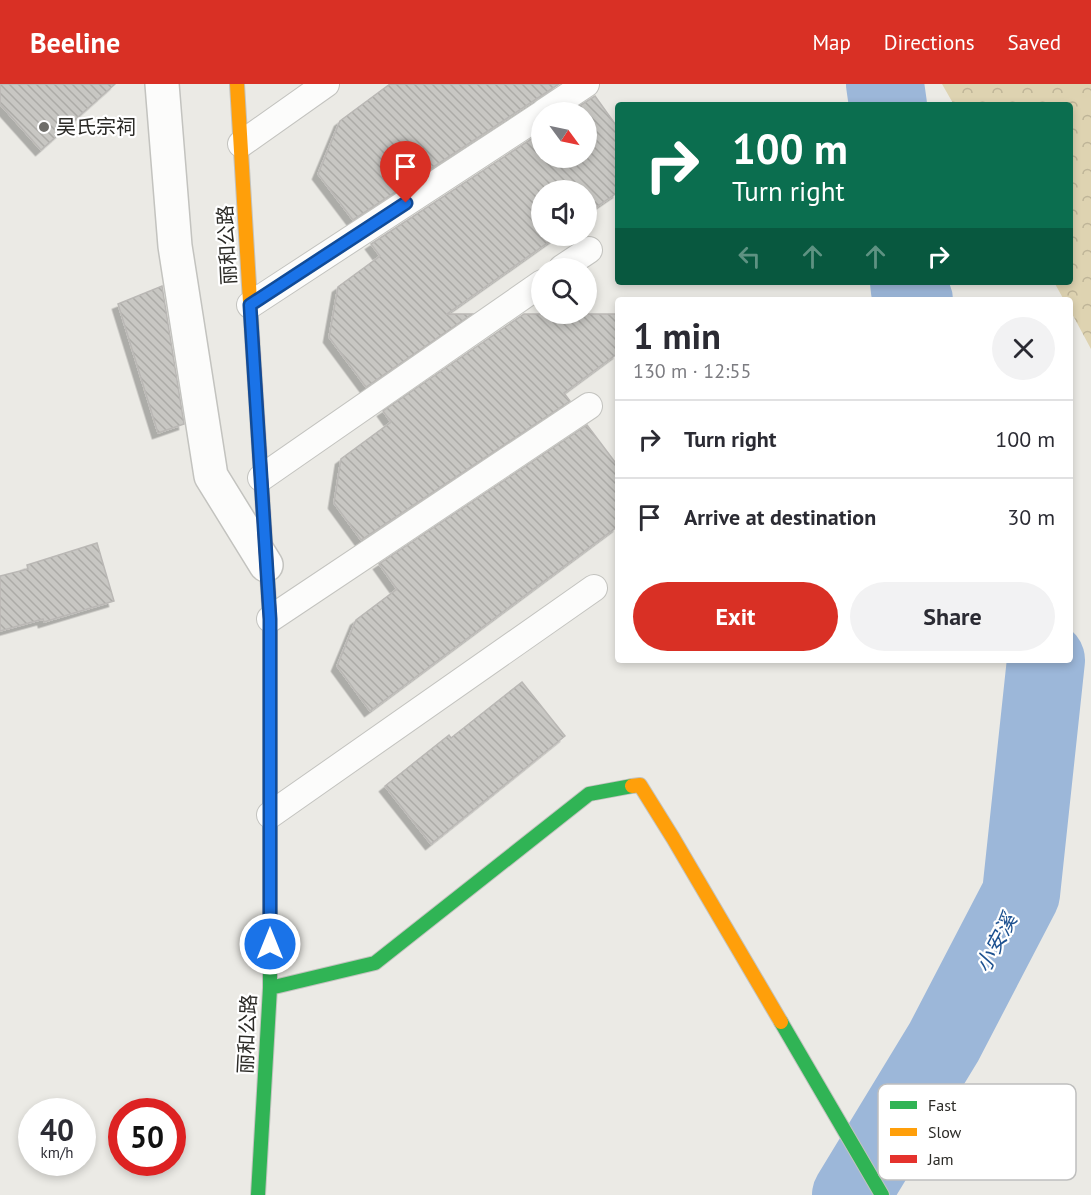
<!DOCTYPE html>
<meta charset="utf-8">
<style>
:root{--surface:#fff;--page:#f2f2f3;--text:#2b2b33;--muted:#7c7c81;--line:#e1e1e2;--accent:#d93025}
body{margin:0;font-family:"PT Sans","Noto Sans SC",sans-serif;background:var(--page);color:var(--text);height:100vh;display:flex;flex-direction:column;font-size:22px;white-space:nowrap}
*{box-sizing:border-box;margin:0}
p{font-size:20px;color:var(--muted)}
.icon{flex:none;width:33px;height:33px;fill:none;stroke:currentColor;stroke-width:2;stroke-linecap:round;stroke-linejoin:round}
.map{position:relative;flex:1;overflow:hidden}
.drawer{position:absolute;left:615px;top:213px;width:458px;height:366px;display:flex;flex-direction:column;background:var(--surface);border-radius:6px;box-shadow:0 3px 9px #0003}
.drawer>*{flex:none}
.hud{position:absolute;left:615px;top:18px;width:458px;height:183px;border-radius:6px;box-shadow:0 3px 9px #0003;background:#0b6e4f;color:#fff;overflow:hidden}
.needle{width:39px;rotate:123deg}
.tools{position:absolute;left:531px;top:18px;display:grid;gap:12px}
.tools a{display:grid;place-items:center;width:66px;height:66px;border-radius:50%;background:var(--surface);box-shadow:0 3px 9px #0003;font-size:30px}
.speed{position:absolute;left:18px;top:1014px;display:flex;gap:12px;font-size:30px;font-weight:700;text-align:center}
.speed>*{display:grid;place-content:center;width:78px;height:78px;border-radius:50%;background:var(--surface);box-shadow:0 3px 9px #0003;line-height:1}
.speed small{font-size:15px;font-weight:400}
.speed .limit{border:9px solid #d22;background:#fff;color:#111}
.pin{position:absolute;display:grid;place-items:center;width:51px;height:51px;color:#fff;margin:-62px -26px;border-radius:50% 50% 50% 0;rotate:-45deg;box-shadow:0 0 6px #0007}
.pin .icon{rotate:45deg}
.me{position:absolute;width:66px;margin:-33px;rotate:0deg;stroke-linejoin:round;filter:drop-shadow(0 0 4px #0008)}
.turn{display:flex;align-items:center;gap:21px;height:126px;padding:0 18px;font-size:27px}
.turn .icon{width:78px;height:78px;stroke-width:2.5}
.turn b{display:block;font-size:42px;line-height:51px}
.lanes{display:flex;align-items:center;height:57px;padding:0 18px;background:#0003;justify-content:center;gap:30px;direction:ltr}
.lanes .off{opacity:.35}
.round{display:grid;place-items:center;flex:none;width:63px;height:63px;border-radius:32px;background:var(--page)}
.overview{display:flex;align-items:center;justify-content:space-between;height:102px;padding:0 18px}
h1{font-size:36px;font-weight:800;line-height:45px}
.primary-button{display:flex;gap:12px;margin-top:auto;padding:12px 18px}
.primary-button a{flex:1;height:69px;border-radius:36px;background:var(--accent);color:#fff;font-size:24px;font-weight:800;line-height:69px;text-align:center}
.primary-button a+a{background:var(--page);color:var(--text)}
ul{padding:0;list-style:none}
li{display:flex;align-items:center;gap:18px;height:78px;padding:0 18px;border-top:2px solid var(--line)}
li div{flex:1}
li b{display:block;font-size:22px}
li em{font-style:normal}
header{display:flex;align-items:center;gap:36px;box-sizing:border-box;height:84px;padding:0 30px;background:var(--accent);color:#fff}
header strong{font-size:28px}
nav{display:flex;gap:33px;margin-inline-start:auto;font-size:21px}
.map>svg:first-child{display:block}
.forest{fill:url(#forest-crowns)}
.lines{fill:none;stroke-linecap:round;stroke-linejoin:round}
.river{stroke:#9cb7d9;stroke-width:78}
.building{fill:url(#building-back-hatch);stroke:#bab8b5;stroke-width:1.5;filter:url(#shadow)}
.lane-casing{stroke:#c3c3bf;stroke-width:28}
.street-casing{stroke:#c3c3bf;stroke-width:36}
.fast-casing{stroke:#c3c3bf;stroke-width:16}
.slow-casing{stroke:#c3c3bf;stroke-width:16}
.jam-casing{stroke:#c3c3bf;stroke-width:16}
.lane{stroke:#fcfcfb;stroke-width:26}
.street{stroke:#fcfcfb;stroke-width:33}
.fast{stroke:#30b455;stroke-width:14}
.slow{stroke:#ff9f0a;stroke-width:14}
.jam{stroke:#e5322d;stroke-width:14}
.route-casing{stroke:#114b97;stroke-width:15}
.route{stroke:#1a73e8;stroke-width:10}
.poi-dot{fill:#6e6d69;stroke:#fff;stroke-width:2}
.labels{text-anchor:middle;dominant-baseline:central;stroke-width:4.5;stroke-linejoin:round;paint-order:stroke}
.poi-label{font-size:20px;fill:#2b2a26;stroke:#fff;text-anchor:start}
.street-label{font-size:20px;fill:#2b2a26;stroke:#fff}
.water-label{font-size:21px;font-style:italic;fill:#1d5190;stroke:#fff}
.key{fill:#fff;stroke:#bfbfbe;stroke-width:1.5}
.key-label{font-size:16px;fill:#2b2a26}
</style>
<header>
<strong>Beeline</strong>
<nav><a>Map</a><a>Directions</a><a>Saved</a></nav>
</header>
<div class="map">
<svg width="1091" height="1111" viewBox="0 0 1091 1111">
<defs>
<pattern id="forest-crowns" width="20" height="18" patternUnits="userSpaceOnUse" patternTransform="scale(1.5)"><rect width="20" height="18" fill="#ded3b1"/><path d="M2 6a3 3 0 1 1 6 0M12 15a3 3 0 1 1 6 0" fill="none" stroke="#bfb598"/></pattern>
<pattern id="building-back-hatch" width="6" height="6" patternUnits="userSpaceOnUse" patternTransform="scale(1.5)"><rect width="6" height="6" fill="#c8c7c3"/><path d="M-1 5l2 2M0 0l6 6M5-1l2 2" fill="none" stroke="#acaba7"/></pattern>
<filter id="shadow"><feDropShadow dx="-5.5" dy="5.5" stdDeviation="0" flood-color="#0004"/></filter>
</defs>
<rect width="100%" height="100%" fill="#ebeae5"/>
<!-- forest -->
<path class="forest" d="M942,0H1091V265L1070,226V216H1064L1054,198H1070V21H954Z"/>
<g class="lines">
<!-- river -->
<path class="river" d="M885,0L888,21
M909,198L910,207L914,216
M851,1111L944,958L1021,810L1046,576"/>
</g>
<!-- building -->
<path class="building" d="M0,0H115L41,66L0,20Z
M390,0H559L353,136L318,90L340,37Z
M595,12L618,44V108L586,130V106H542V152H557L447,230H472L366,303L329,253L338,203L380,172L371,160L542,48V74H586V28H570Z
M162,202L184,340L158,349L118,220Z
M524,230H618V269L564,309L570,317L361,456L334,419L341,375L391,338L383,327Z
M587,341L618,382V442L370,627L337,582L356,536L397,505L379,480Z
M97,459L114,517L44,538L43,535L0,547V492L28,485L27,481Z
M522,598L565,652L431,760L385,702L449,651L451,654Z"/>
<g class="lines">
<defs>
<path id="lane" d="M544,28L586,0
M241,60L326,0
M562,184L589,166
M250,221L542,30
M261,394L542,199
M270,535L589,322
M270,731L594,504"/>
<path id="street" d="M162,0L175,162L211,392L266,481"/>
<path id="fast" d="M270,904L375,879L589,710L632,702
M781,938L882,1111
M258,1111L270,904V710"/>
<path id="slow" d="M237,0L252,251
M632,702L640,701L673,754L781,938"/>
<path id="jam" d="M252,251L270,535V710"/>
</defs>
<!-- lane casing -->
<use href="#lane" class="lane-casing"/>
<!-- street casing -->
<use href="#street" class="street-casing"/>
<!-- fast casing -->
<use href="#fast" class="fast-casing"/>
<!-- slow casing -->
<use href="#slow" class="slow-casing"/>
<!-- jam casing -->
<use href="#jam" class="jam-casing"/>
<!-- lane -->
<use href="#lane" class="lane"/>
<!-- street -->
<use href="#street" class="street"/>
<!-- fast -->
<use href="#fast" class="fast"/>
<!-- slow -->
<use href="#slow" class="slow"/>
<!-- jam -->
<use href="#jam" class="jam"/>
</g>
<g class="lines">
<defs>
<path id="route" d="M270,860V535L250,221L406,119"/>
</defs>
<!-- route casing -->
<use href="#route" class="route-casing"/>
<!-- route -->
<use href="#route" class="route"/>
</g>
<!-- markers -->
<circle class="poi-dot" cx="44" cy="43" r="6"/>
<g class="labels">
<!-- poi labels -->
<g class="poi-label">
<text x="56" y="43">吴氏宗祠</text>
</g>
<!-- street labels -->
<g class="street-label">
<text transform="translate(227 161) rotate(-93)">丽和公路</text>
<text transform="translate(247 950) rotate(-87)">丽和公路</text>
</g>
<!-- water labels -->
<g class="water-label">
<text transform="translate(996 859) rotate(-62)">小安溪</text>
</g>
</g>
<!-- legend -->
<rect x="878" y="1000" width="198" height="96" rx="9" class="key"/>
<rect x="890" y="1017" width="27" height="8" fill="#30b455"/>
<rect x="890" y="1044" width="27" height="8" fill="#ff9f0a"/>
<rect x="890" y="1071" width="27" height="8" fill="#e5322d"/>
<g class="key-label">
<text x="928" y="1027">Fast</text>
<text x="928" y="1054">Slow</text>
<text x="928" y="1081">Jam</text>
</g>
</svg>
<div class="tools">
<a><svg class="needle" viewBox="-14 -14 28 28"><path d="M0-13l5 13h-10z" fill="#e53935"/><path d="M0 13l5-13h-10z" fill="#7c7c81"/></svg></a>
<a><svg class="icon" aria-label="sound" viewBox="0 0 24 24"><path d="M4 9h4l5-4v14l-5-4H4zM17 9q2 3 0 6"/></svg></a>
<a><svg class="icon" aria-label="search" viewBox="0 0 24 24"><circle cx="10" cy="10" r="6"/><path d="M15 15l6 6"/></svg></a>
</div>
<div class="speed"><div>40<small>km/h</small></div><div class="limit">50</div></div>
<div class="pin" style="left:406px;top:119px;background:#d93025"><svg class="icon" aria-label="arrive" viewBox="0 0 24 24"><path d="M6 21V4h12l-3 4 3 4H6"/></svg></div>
<svg class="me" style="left:270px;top:860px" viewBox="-20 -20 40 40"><circle r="17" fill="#1a73e8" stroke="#fff" stroke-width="3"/><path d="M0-11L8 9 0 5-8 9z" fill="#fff"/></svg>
<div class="hud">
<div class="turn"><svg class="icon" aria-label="right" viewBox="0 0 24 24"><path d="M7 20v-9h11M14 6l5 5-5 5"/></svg><div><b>100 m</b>Turn right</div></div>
<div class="lanes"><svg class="icon off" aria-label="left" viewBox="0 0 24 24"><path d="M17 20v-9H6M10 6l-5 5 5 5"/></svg><svg class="icon off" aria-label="ahead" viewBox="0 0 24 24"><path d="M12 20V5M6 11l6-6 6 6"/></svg><svg class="icon off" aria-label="ahead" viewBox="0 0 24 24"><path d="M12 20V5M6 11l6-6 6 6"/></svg><svg class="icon" aria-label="right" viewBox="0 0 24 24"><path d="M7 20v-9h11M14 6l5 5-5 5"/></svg></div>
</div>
<section class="drawer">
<div class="overview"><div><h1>1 min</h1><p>130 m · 12:55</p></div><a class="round"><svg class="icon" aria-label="close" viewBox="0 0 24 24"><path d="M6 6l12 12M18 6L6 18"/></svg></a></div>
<ul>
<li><svg class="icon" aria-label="right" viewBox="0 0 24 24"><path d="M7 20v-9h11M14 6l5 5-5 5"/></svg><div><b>Turn right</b></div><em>100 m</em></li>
<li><svg class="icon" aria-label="arrive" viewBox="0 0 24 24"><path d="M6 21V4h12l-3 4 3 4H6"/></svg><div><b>Arrive at destination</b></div><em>30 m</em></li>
</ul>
<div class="primary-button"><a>Exit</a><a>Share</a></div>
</section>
</div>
